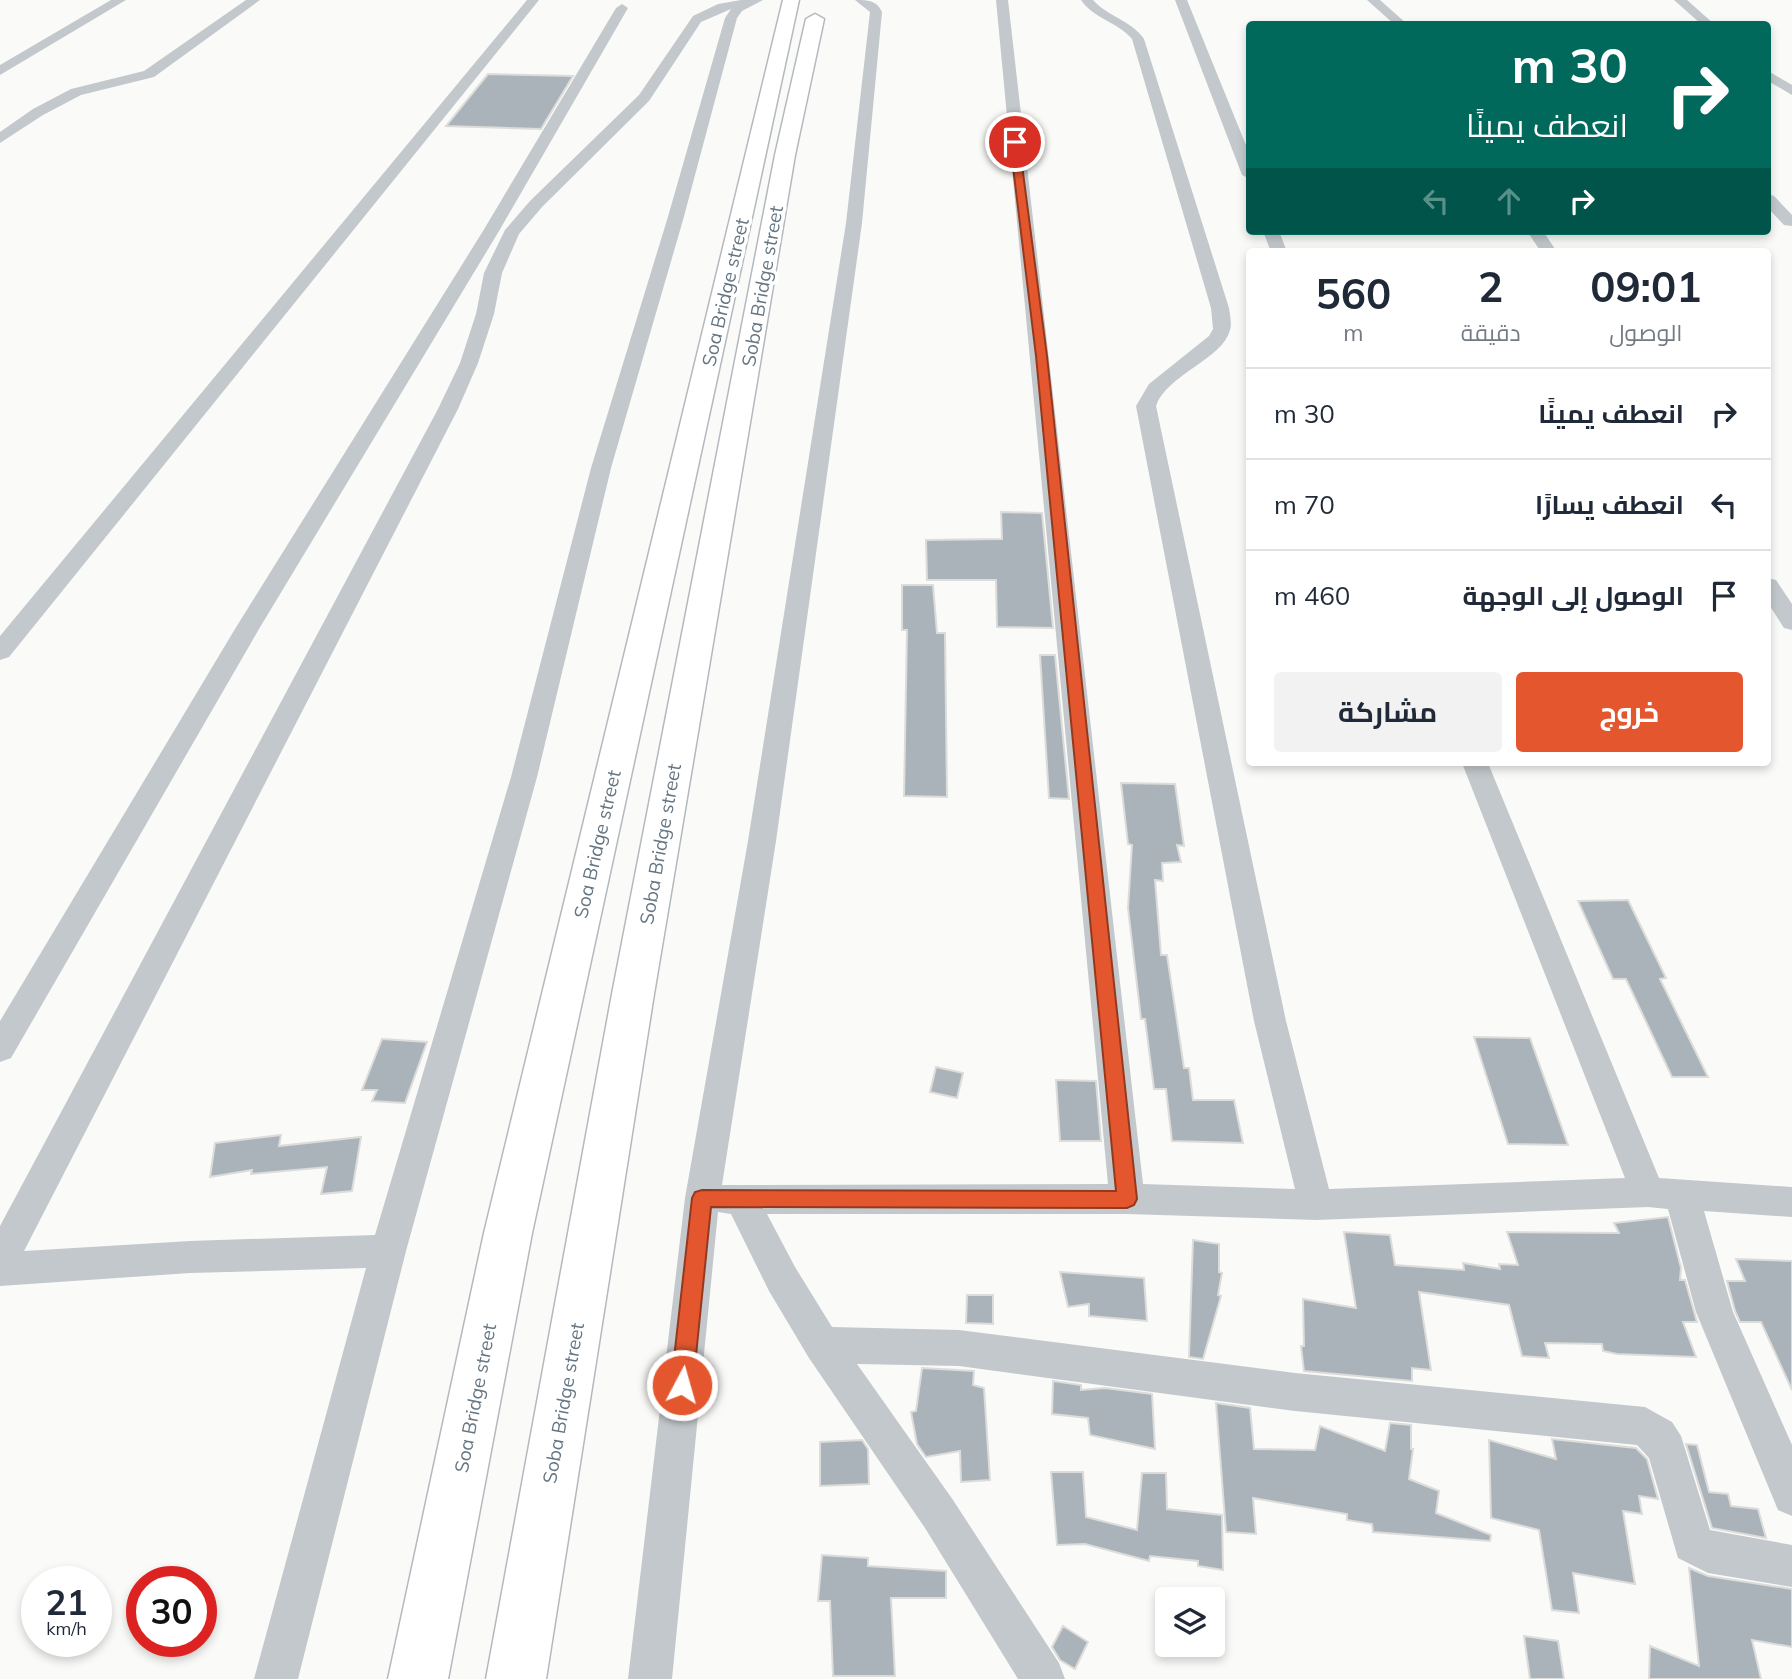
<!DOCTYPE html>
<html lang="ar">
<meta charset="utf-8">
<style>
:root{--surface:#fff;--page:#f2f2f3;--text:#1f2937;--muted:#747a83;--line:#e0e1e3;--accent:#e4572e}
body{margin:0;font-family:Mulish,Cairo,sans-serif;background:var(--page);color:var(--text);direction:rtl;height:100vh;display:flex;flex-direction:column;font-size:26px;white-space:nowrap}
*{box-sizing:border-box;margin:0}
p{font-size:23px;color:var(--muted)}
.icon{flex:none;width:38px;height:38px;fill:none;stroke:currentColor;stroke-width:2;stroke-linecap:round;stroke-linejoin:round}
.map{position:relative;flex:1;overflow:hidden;direction:ltr}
.details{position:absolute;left:1246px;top:248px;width:525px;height:518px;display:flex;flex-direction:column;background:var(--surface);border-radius:7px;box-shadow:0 4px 10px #0003;direction:rtl}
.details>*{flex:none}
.guide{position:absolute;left:1246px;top:21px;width:525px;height:214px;border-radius:7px;box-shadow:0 4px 10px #0003;direction:rtl;background:#00695c;color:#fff;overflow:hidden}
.fabs{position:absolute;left:1155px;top:1587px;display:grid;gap:14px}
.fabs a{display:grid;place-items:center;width:70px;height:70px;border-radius:7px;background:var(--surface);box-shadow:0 4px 10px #0003;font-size:35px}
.speed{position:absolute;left:21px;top:1566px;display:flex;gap:14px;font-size:35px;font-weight:700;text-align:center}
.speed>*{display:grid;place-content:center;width:91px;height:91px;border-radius:50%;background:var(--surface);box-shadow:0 4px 10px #0003;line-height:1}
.speed small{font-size:18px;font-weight:400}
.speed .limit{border:10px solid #d22;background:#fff;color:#111}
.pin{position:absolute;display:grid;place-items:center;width:60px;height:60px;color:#fff;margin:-30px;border:4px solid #fff;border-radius:50%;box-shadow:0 2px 7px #0007}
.me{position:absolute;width:77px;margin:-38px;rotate:6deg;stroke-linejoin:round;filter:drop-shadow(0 0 5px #0008)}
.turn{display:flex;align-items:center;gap:24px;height:147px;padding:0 28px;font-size:32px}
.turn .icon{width:91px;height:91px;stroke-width:2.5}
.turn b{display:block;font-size:49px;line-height:60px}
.lanes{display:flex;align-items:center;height:66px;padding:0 28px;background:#0003;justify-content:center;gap:35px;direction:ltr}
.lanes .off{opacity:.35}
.eta{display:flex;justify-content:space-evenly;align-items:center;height:119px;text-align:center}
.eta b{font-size:42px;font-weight:700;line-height:49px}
.cta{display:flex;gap:14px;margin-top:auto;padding:14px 28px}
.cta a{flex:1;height:80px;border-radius:7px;background:var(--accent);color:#fff;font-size:28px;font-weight:700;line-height:80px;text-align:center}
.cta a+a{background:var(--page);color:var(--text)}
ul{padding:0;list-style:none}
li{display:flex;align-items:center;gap:21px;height:91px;padding:0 28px;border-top:2px solid var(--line)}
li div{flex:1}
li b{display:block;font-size:26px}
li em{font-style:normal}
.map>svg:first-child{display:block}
.building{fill:#aab3b9;stroke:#dcdcda;stroke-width:2}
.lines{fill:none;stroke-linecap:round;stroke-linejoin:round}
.trunk-casing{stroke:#b4b9bd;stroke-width:3}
.minor{fill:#c3c8cc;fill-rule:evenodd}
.trunk{fill:#fff;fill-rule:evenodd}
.route{fill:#e4572e;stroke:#94391e;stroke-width:2}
.labels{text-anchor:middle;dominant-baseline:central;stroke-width:7;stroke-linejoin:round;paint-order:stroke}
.street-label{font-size:19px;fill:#657683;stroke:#fff}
</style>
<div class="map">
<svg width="1792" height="1679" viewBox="0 0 1792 1679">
<rect width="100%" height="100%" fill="#fafaf8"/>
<!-- building -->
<path class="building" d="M488,74L573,76L541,129L446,126Z
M1001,512L1042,513L1053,628L997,627L996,580H927L926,540L1002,539Z
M902,585H933L937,633H945L947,797L904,796L907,630H902Z
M1040,655H1055L1069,799L1049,798Z
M1121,783L1175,784L1184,846L1177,845L1181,862L1162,863L1163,881L1155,880L1161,955H1167L1184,1068H1189L1193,1100H1234L1243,1143L1172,1141L1166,1089H1154L1145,1019H1141L1128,908L1132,845L1128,844Z
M1628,900L1666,978L1660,979L1708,1077H1672L1626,979H1613L1578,901Z
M1474,1037L1530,1038L1568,1145L1508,1144Z
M382,1039L427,1042L405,1103L372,1101L377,1090H362Z
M936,1067L963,1073L957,1098L930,1092Z
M1056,1080L1096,1081L1101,1141H1060Z
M281,1135L279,1146L361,1137L352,1191L321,1194L327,1167L251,1174L252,1170L210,1177L215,1143Z
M1668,1217L1681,1268L1680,1280H1685L1697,1322H1683L1696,1357L1617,1354L1603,1351L1602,1344L1545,1343L1549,1358L1522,1356L1509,1305L1419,1292L1431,1370L1412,1368V1381L1304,1371L1301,1346H1304L1303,1299L1356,1308L1344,1232L1390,1235L1395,1265L1464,1270L1463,1263L1500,1269L1499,1264L1518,1265L1507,1232L1619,1233L1614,1223Z
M1193,1240L1219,1244V1272L1222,1273L1218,1295L1221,1296L1203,1359L1189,1357Z
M1736,1259L1792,1261V1390L1761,1322H1740L1735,1311L1727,1281H1745Z
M1060,1272L1144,1278L1147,1321L1089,1316V1304L1068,1307Z
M967,1295H993V1324L966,1323Z
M922,1368L974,1371L973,1385L984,1388L990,1480L961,1482L960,1451L926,1457L917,1444L911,1412L916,1411Z
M1053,1381L1081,1385V1390L1105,1388L1152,1394L1155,1449L1090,1435L1088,1418L1052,1414Z
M1216,1403L1250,1408L1254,1449L1315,1450L1320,1426L1385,1451L1390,1423L1411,1425V1449H1413L1409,1479L1439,1491L1436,1513L1491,1535L1490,1541L1373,1532L1372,1524L1347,1520V1514L1253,1498L1256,1534L1226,1532Z
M1552,1439L1636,1448L1647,1459L1658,1499L1639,1496L1642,1514L1623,1511L1635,1584L1573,1573L1579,1613L1552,1610L1539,1530L1491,1518L1489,1440L1556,1459Z
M862,1440L868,1449L869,1484L820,1486V1442Z
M1686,1444L1697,1445L1709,1492L1728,1494L1731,1506L1758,1509L1766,1538L1712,1528Z
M1051,1472H1083L1086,1517L1137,1530L1142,1473H1166L1167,1509L1222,1515L1223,1570L1198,1566V1561L1150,1556L1149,1561L1085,1544L1057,1545Z
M822,1555L868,1558V1566L946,1571V1598H891L895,1676H833L830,1601H818Z
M1689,1568L1708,1576L1792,1589V1647L1752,1640L1761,1679H1649L1650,1646L1699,1666Z
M1063,1626L1088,1642L1075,1669L1060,1660L1052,1647Z
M1524,1636L1558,1641L1564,1679H1530Z"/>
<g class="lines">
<defs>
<path id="trunk" d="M783,0H799L532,1233L448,1679H388L484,1233Z
M815,14L824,19L795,155L654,994L546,1679H486L612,994L775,155L806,19Z"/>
</defs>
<!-- trunk casing -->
<use href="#trunk" class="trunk-casing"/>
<!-- minor -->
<path class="minor" d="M111,0H126L0,75V65Z
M246,0H260L154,77L81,95L43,115L0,143V132L33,109L71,89L144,71Z
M527,0H539L9,657L0,660V636Z
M741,0H763L742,11L737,18L683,220L611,468L537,777L406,1251L298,1679H254L366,1268L190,1273L0,1286V1226L438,409L460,363L476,314L484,273L505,230L530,201L639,95L693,16L718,4ZM731,9L725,18L667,220L591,468L511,777L375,1235L190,1241L24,1251L458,409L478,363L494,314L502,273L519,234L542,207L649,101L701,22Z
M855,0C867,0 877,0 882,12L862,223L776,841L722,1185L1108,1184L996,0H1008L1143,1184L1295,1189L1254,1021L1136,406L1149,384L1209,336L1213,329L1211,308L1132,39C1118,22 1094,19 1081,0H1093C1108,17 1131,20 1144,39L1229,308C1230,315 1232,324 1230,330C1223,359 1166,375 1156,406L1286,1021L1329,1189L1625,1178L1462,763H1488L1659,1178L1792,1187V1217L1704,1211L1733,1312L1792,1445V1516L1778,1510L1696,1312L1668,1209L1648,1207L1316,1220L1127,1214H767L795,1267L832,1327L959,1330L1295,1373L1645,1407L1672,1422L1681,1436L1710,1530L1792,1545V1587L1708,1573L1678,1558L1649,1458L1637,1445L1295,1411L959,1366L857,1364L953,1500L1059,1663L1065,1679H1018L925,1528L809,1358L769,1291L731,1214L718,1212L672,1679H628L685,1198L748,841L846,223L870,12Z
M1175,0H1187L1250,155V179L1242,175Z
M1367,0H1380L1407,24H1394Z
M1674,0H1687L1714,24H1701Z
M622,4L628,8L499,231L259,629L11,1058L0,1062V1021L235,629L483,231L616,8Z
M1768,71L1792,85V95L1768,81Z
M1768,194L1774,196L1792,215V226L1784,225L1768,208Z
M1263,231H1279L1287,252H1271Z
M1527,231H1543L1557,252H1541Z
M1768,578L1776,580L1792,604V630L1784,628L1768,603Z"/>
<!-- trunk -->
<use href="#trunk" class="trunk"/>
</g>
<!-- route -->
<path class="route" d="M1015,139L1019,142L1047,356L1137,1199L1134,1205L1127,1208L711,1207L693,1385L690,1393L682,1396L674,1393L671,1385L692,1198L695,1192L702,1190L1116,1191L1036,356L1010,142Z"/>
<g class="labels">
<!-- street labels -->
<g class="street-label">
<text transform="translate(762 286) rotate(-80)">Soba Bridge street</text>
<text transform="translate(725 292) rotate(-77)">Soa Bridge street</text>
<text transform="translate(597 844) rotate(-77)">Soa Bridge street</text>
<text transform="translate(660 844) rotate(-80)">Soba Bridge street</text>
<text transform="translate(475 1398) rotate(-79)">Soa Bridge street</text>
<text transform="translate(563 1403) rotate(-80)">Soba Bridge street</text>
</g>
</g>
</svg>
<div class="fabs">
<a><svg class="icon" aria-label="layers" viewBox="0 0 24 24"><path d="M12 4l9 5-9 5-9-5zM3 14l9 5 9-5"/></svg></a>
</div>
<div class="speed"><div>21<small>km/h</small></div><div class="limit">30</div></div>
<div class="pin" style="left:1015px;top:142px;background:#d93025"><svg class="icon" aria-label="arrive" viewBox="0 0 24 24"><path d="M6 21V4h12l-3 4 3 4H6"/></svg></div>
<svg class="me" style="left:682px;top:1385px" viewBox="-20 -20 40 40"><circle r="17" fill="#e4572e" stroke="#fff" stroke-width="3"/><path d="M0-11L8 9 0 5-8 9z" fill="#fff"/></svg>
<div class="guide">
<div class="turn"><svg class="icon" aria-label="right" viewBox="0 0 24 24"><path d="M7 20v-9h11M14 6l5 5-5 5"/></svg><div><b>30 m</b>انعطف يمينًا</div></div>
<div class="lanes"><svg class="icon off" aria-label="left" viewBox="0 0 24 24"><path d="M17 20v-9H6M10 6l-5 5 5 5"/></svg><svg class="icon off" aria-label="ahead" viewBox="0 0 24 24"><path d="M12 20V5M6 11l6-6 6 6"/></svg><svg class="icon" aria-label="right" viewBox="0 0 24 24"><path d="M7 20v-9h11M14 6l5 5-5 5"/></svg></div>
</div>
<section class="details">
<div class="eta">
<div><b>09:01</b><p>الوصول</p></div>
<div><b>2</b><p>دقيقة</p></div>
<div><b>560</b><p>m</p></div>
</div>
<ul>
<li><svg class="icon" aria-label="right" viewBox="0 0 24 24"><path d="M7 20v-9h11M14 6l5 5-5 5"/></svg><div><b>انعطف يمينًا</b></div><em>30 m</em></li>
<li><svg class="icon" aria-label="left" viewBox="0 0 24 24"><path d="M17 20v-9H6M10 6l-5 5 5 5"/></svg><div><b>انعطف يسارًا</b></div><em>70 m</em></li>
<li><svg class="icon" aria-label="arrive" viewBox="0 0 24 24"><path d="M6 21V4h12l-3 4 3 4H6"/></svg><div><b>الوصول إلى الوجهة</b></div><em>460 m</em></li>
</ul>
<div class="cta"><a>خروج</a><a>مشاركة</a></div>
</section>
</div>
